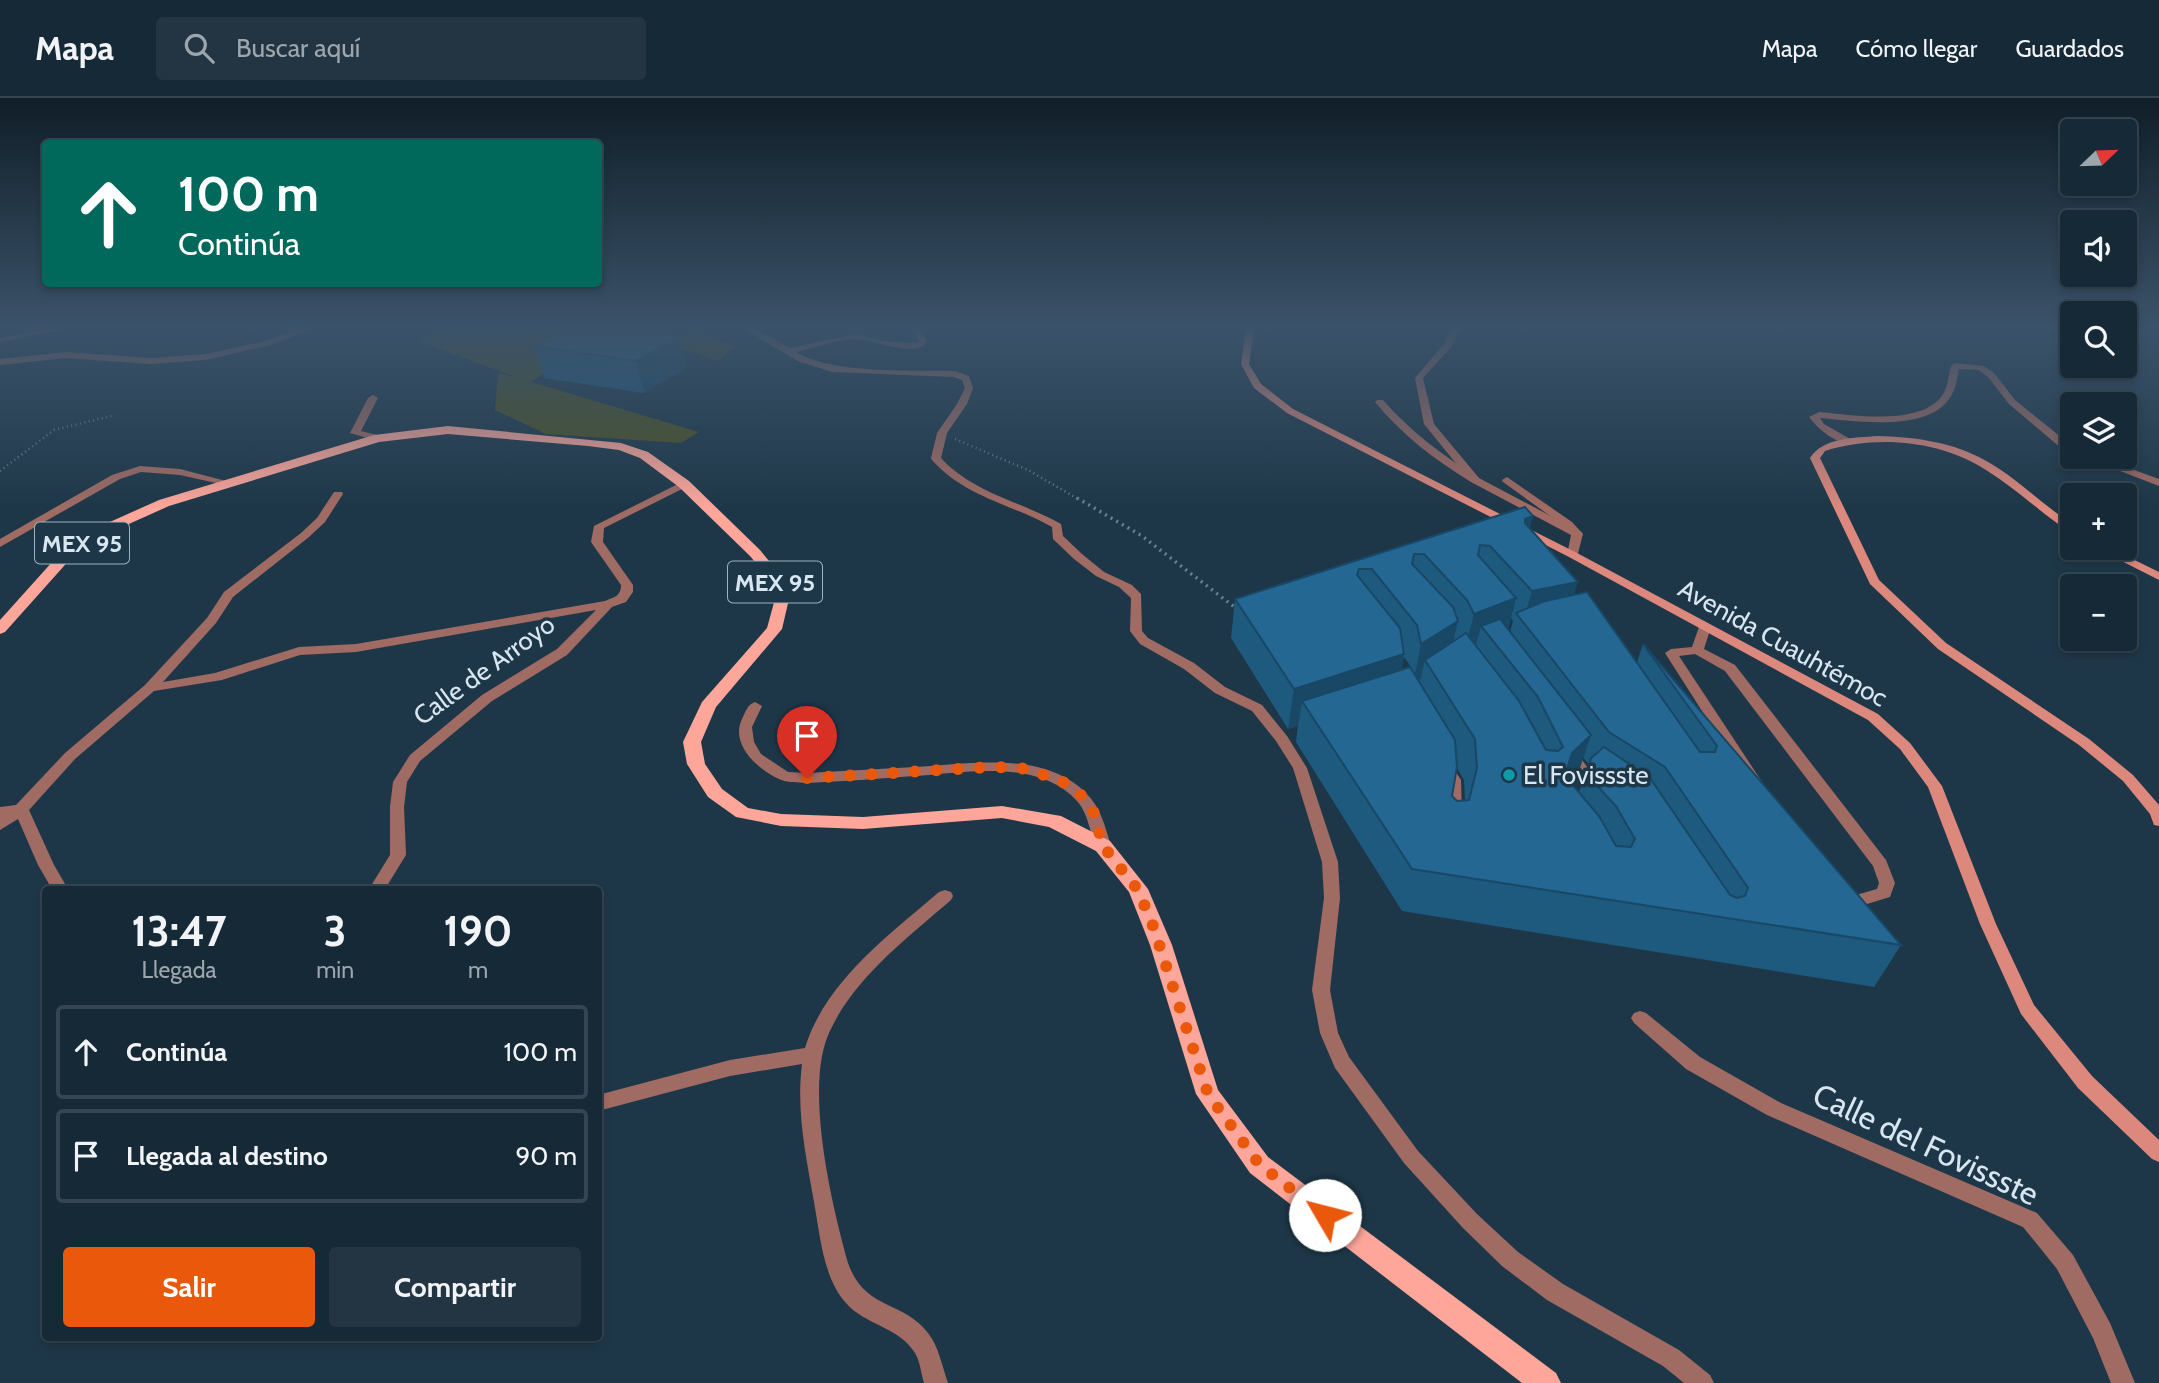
<!DOCTYPE html>
<html lang="es">
<meta charset="utf-8">
<style>
:root{--surface:#162936;--page:#233542;--text:#f1f3f6;--muted:#9ea6ad;--line:#354551;--accent:#ea580c}
body{margin:0;font-family:Cabin,sans-serif;background:var(--page);color:var(--text);height:100vh;display:flex;flex-direction:column;font-size:26px;white-space:nowrap}
*{box-sizing:border-box;margin:0}
p{font-size:23px;color:var(--muted)}
.icon{flex:none;width:38px;height:38px;fill:none;stroke:currentColor;stroke-width:2;stroke-linecap:round;stroke-linejoin:round}
.map{position:relative;flex:1;overflow:hidden}
.drawer{position:absolute;left:42px;top:788px;width:560px;height:455px;display:flex;flex-direction:column;background:var(--surface);border-radius:7px;box-shadow:0 4px 10px #0003,0 0 0 2px var(--line)}
.drawer>*{flex:none}
.hud{position:absolute;left:42px;top:42px;width:560px;height:147px;border-radius:7px;box-shadow:0 4px 10px #0003,0 0 0 2px var(--line);background:#00695c;color:#fff;overflow:hidden}
.needle{width:46px;rotate:67deg}
.tools{position:absolute;left:2060px;top:21px;display:grid;gap:14px}
.tools a{display:grid;place-items:center;width:77px;height:77px;border-radius:7px;background:var(--surface);box-shadow:0 4px 10px #0003,0 0 0 2px var(--line);font-size:35px}
.pin{position:absolute;display:grid;place-items:center;width:60px;height:60px;color:#fff;margin:-72px -30px;border-radius:50% 50% 50% 0;rotate:-45deg;box-shadow:0 0 7px #0007}
.pin .icon{rotate:45deg}
.me{position:absolute;width:77px;margin:-38px;rotate:307deg;stroke-linejoin:round;filter:drop-shadow(0 0 5px #0008)}
.turn{display:flex;align-items:center;gap:24px;height:147px;padding:0 21px;font-size:32px}
.turn .icon{width:91px;height:91px;stroke-width:2.5}
.turn b{display:block;font-size:49px;line-height:60px}
.eta{display:flex;justify-content:space-evenly;align-items:center;height:119px;text-align:center}
.eta b{font-size:42px;font-weight:700;line-height:49px}
.button{display:flex;gap:14px;margin-top:auto;padding:14px 21px}
.button a{flex:1;height:80px;border-radius:7px;background:var(--accent);color:#fff;font-size:28px;font-weight:700;line-height:80px;text-align:center}
.button a+a{background:var(--page);color:var(--text)}
ul{padding:0;list-style:none}
li{display:flex;align-items:center;gap:21px;height:94px;margin:0 14px 10px;padding:0 7px;border:4px solid var(--line);border-radius:7px}
li div{flex:1}
li b{display:block;font-size:26px}
li em{font-style:normal}
header{display:flex;align-items:center;gap:42px;box-sizing:border-box;height:98px;padding:0 35px;background:var(--surface);border-bottom:2px solid var(--line)}
header strong{font-size:33px}
nav{display:flex;gap:38px;margin-inline-start:auto;font-size:24px}
.search{width:490px;height:63px;background:var(--page);display:flex;align-items:center;gap:18px;box-sizing:border-box;padding:0 24px;border-radius:7px;color:var(--muted);font-size:26px}
.map>svg:first-child{display:block}
.green{fill:#4c5121}
.lines{fill:none;stroke-linecap:round;stroke-linejoin:round}
.path-far1{stroke:#6c818f;stroke-width:2.5;stroke-dasharray:1 3.5;stroke-linecap:butt}
.path{stroke:#6c818f;stroke-width:3.5;stroke-dasharray:2 4.5;stroke-linecap:butt}
.service{fill:#a06b63;fill-rule:evenodd}
.minor{fill:#a06b63;fill-rule:evenodd}
.secondary{fill:#dd887c;fill-rule:evenodd}
.primary{fill:#fea69a;fill-rule:evenodd}
.wall{fill:#1e597e;fill-rule:evenodd}
.shaded-wall{fill:#184866}
.building{fill:#236792;stroke:#184866;stroke-width:2}
.route{stroke:#ea580c;stroke-width:12;stroke-dasharray:0 21.6}
.culture-dot{fill:#0f9aa8;stroke:#1e3748;stroke-width:2.5}
.labels{text-anchor:middle;dominant-baseline:central;stroke-width:7;stroke-linejoin:round;paint-order:stroke}
.shield{fill:#1e3748;stroke:#a0b2be;stroke-width:2}
.shield-label{font-size:24px;font-weight:bold;fill:#d7e6f1}
.street-label{font-size:26px;fill:#d7e6f1;stroke:#1e3748}
.poi-label{font-size:26px;fill:#d7e6f1;stroke:#1e3748;text-anchor:start}
.near-street-label{font-size:32px;fill:#d7e6f1;stroke:#1e3748}
</style>
<header>
<strong>Mapa</strong>
<div class="search"><svg class="icon" aria-label="search" viewBox="0 0 24 24"><circle cx="10" cy="10" r="6"/><path d="M15 15l6 6"/></svg>Buscar aquí</div>
<nav><a>Mapa</a><a>Cómo llegar</a><a>Guardados</a></nav>
</header>
<div class="map">
<svg width="2159" height="1285" viewBox="0 0 2159 1285">
<rect width="100%" height="100%" fill="#1e3748"/>
<!-- green -->
<path class="green" d="M440,231H609L531,284L699,334L681,345L546,336L495,312L498,275L516,279L420,244Z
M692,233L735,248L718,263L670,247Z"/>
<g class="lines">
<!-- path-far1 -->
<path class="path-far1" d="M955,341L1028,372L1080,402
M0,373L54,332L115,317"/>
<!-- path -->
<path class="path" d="M1077,400L1142,438L1237,511"/>
<!-- service -->
<path class="service" d="M1377,302H1383C1411,334 1443,358 1479,380V384H1471C1435,362 1402,337 1375,304Z
M1507,379L1572,424L1583,436L1581,438H1573L1564,428L1503,384L1502,382Z
M1705,525L1711,529L1704,551L1735,567L1886,762L1895,785L1890,799L1847,812L1820,798L1665,555L1671,551L1692,549L1699,529ZM1695,556L1725,573L1873,768L1879,785L1877,791L1849,799L1832,790L1679,558Z"/>
<!-- minor -->
<path class="minor" d="M46,231H65L0,244V240Z
M299,231H312L270,247L205,262L151,266L66,260L0,267V261L66,254L151,260L205,256L265,243Z
M744,231H755L790,250L856,236L882,243L906,245L919,244L913,231H921L927,243C918,262 870,240 855,241C838,241 813,250 796,254C830,276 913,272 955,273L969,278L973,290L967,306L947,335L941,360C973,395 1020,403 1061,426L1063,438L1082,456L1104,474L1132,487L1141,496L1142,533L1148,540L1194,565L1225,589L1262,607L1287,638L1307,670L1338,764L1340,800L1330,892L1338,935L1349,959L1418,1053L1477,1116L1518,1154L1563,1186L1679,1252L1710,1277L1714,1285H1684L1663,1268L1547,1202L1502,1168L1463,1130L1404,1065L1335,970L1320,935L1312,892L1324,800L1322,764L1293,670L1276,643L1252,613L1215,595L1184,571L1140,546L1130,533L1131,500L1119,489L1096,478L1074,461L1053,441L1052,429C1011,406 965,399 932,362L931,360L937,335L957,306L965,290L962,282L954,279L832,274L798,263Z
M1451,231H1459L1451,249L1423,280L1434,326L1479,380L1581,434L1583,436L1577,459L1573,460L1567,457L1571,437L1471,384L1424,326L1415,280L1444,246Z
M1955,265L1984,268L1995,276L2015,302L2072,348V354L2061,350L2009,306L1989,280L1979,272L1959,271C1957,280 1956,290 1951,298C1930,335 1855,323 1820,320L1824,326L1852,342V346C1837,347 1818,331 1809,319L1819,314C1851,317 1918,328 1941,299C1948,291 1948,278 1951,268Z
M373,297L378,300L361,333L381,338L383,340L378,343L350,335L368,300Z
M2084,359H2098L2159,381V388Z
M140,368L180,371L230,384L225,387L180,377L141,374L120,381L0,449V441L112,377Z
M684,383L689,386L688,388L604,430L603,444L633,487V494L626,504L612,509L567,557L492,603L420,663L407,684L404,709L406,757L385,791H369L390,757V709L393,684L410,657L482,597L557,551L596,512L356,554L300,557L222,582L154,593L75,661L29,712L54,767L68,791H52L38,767L18,721L0,732V709L16,707L65,655L145,587L207,520L224,494L301,435L317,420L334,394H342L343,396L325,424L309,439L233,499L216,525L163,584L215,575L299,549L356,546L605,503C615,499 621,498 621,487L591,444L594,428Z
M755,604L762,608L752,629L754,644L761,656L788,674L807,675C843,673 879,671 915,669C969,666 1043,652 1086,695C1101,710 1105,728 1111,748L1108,752H1098C1089,736 1090,718 1077,703C1038,660 965,675 914,678C878,681 843,683 807,685C798,684 787,685 779,681C757,671 730,646 742,621C746,613 747,607 755,604Z
M1569,649L1574,651L1593,677L1607,688L1605,691C1585,696 1572,668 1562,654Z
M1447,666L1452,668L1461,682L1462,719L1459,723H1449L1446,719L1447,682L1440,671Z
M945,792L951,794L953,798L951,802C907,840 853,881 829,935C804,990 832,1108 848,1165C865,1213 903,1202 928,1235C939,1249 942,1268 948,1285H924C921,1275 920,1263 915,1255C899,1229 865,1227 846,1205C823,1180 820,1136 814,1104C806,1058 796,1013 802,966L730,978L598,1013V997L730,962L805,950C825,884 889,837 939,794Z
M1640,913L1646,915L1700,959L1781,1005L2037,1115L2073,1157L2110,1225L2135,1285H2111L2093,1240L2057,1171L2023,1129L1767,1017L1686,971L1634,925L1631,920L1634,915Z"/>
<!-- secondary -->
<path class="secondary" d="M1246,231H1254L1249,266L1261,286L1293,311L1577,455L1878,616L1910,645L1942,688L1996,826L2034,907L2092,978L2159,1042V1064L2152,1061L2078,990L2021,916L1980,826L1928,689L1900,651L1868,622L1569,459L1287,315L1254,290L1241,266Z
M1878,338C1912,339 1947,343 1979,359C2013,376 2040,405 2072,426V434L2068,433C2040,414 2015,390 1986,372C1939,342 1877,337 1825,353L1820,360L1879,482L1946,545L2089,641L2133,677L2159,707V728L2154,727L2150,716L2123,683L2079,647L1938,551L1870,486L1810,360C1824,339 1854,340 1878,338Z
M2096,450H2110L2159,474V482Z"/>
<!-- primary -->
<path class="primary" d="M448,328L621,345L648,354L689,383L760,452L778,474L789,501L782,531L716,609L701,644L705,666L722,691L748,710L781,716L863,719L1002,708L1061,718L1110,743L1148,791L1172,847L1218,992L1268,1059L1556,1275L1561,1285H1522L1250,1075L1196,996L1150,847L1129,794L1096,753L1049,729L1002,720L863,731L781,728L736,719L708,699L687,666L683,644L702,604L767,530L775,501L764,475L750,458L679,389L640,360L619,352L588,348L448,336L379,344L169,408L102,438L72,459L5,534L0,536V522L62,453L92,432L159,402L374,337Z"/>
</g>
<!-- wall -->
<path class="wall" d="M679,239L686,270L644,295L544,280L535,248Z
M1533,418L1529,430L1574,497L1637,564L1643,546L1901,847L1874,889L1402,813L1296,644L1298,628L1288,631L1231,540L1235,501ZM1511,520L1513,523L1510,534L1508,531ZM1404,559L1409,566L1410,569L1401,572ZM1583,659L1589,667L1579,694L1571,684L1577,679ZM1457,670L1464,682L1465,702L1457,703L1452,698Z"/>
<!-- shaded-wall -->
<path class="shaded-wall" d="M679,239L686,270L644,295L636,263Z
M1533,418L1523,455L1525,421Z
M1578,484L1566,522L1523,524L1532,493Z
M1516,500L1506,539L1481,528L1475,550L1464,555L1474,516Z
M1458,523L1449,562H1425L1421,580L1413,586L1421,546Z
M1404,556L1396,596L1302,603L1298,628L1288,631L1294,591Z
M1591,637L1577,679L1558,696L1572,655Z"/>
<!-- building -->
<path class="building" d="M570,231H654L679,239L636,263L535,248Z
M1525,409L1533,418L1525,421V425L1578,484L1532,493L1490,448L1480,447L1478,457L1516,500L1474,516L1467,502L1424,456H1414L1412,466L1453,509L1458,523L1421,546L1417,527L1372,471H1359L1357,477L1400,530L1404,556L1294,591L1235,501Z
M1587,494L1700,654H1715L1717,648L1643,546L1901,847L1412,771L1302,603L1410,569L1455,642L1457,669L1452,698L1457,703L1469,702L1477,670L1475,641L1425,562L1466,535L1519,603L1546,652L1558,653L1563,649L1538,599L1481,528L1500,521L1591,637L1572,655L1565,678L1599,718L1616,748L1631,749L1635,741L1616,708L1587,677L1591,660L1604,649L1650,680L1730,797L1737,800L1745,798L1748,790L1665,669L1609,634L1516,515L1545,503Z"/>
<!-- sky -->
<linearGradient id="sky" x2="0" y2="1"><stop stop-color="#101e28"/><stop offset="0.56" stop-color="#3b536a"/><stop offset="1" stop-color="#3b536a" stop-opacity="0"/></linearGradient>
<rect width="2159" height="411" fill="url(#sky)"/>
<g class="lines">
<!-- route -->
<path class="route" d="M807,680L993,669L1021,670L1060,682L1080,696L1093,712L1103,748L1138,792L1153,828L1208,996L1259,1066L1325,1117"/>
</g>
<!-- markers -->
<circle class="culture-dot" cx="1509" cy="677" r="7"/>
<g class="labels">
<!-- shield labels -->
<g class="shield">
<rect x="35" y="424.5" width="94" height="41" rx="5"/>
<rect x="728" y="463.5" width="94" height="41" rx="5"/>
</g>
<g class="shield-label">
<text x="82" y="445">MEX 95</text>
<text x="775" y="484">MEX 95</text>
</g>
<!-- street labels -->
<g class="street-label">
<text transform="translate(1783 545) rotate(29)">Avenida Cuauhtémoc</text>
<text transform="translate(484 572) rotate(-36)">Calle de Arroyo</text>
</g>
<!-- poi labels -->
<g class="poi-label">
<text x="1523" y="677">El Fovissste</text>
</g>
<!-- near-street labels -->
<g class="near-street-label">
<text transform="translate(1926 1046) rotate(25)">Calle del Fovissste</text>
</g>
</g>
</svg>
<div class="tools">
<a><svg class="needle" viewBox="-14 -14 28 28"><path d="M0-13l5 13h-10z" fill="#e53935"/><path d="M0 13l5-13h-10z" fill="#9ea6ad"/></svg></a>
<a><svg class="icon" aria-label="sound" viewBox="0 0 24 24"><path d="M4 9h4l5-4v14l-5-4H4zM17 9q2 3 0 6"/></svg></a>
<a><svg class="icon" aria-label="search" viewBox="0 0 24 24"><circle cx="10" cy="10" r="6"/><path d="M15 15l6 6"/></svg></a>
<a><svg class="icon" aria-label="layers" viewBox="0 0 24 24"><path d="M12 4l9 5-9 5-9-5zM3 14l9 5 9-5"/></svg></a>
<a>+</a>
<a>−</a>
</div>
<div class="pin" style="left:807px;top:680px;background:#d93025"><svg class="icon" aria-label="arrive" viewBox="0 0 24 24"><path d="M6 21V4h12l-3 4 3 4H6"/></svg></div>
<svg class="me" style="left:1325px;top:1117px" viewBox="-20 -20 40 40"><circle r="19" fill="#fff"/><path d="M0-13L10 11 0 6-10 11z" fill="#ea580c"/></svg>
<div class="hud">
<div class="turn"><svg class="icon" aria-label="ahead" viewBox="0 0 24 24"><path d="M12 20V5M6 11l6-6 6 6"/></svg><div><b>100 m</b>Continúa</div></div>
</div>
<section class="drawer">
<div class="eta">
<div><b>13:47</b><p>Llegada</p></div>
<div><b>3</b><p>min</p></div>
<div><b>190</b><p>m</p></div>
</div>
<ul>
<li><svg class="icon" aria-label="ahead" viewBox="0 0 24 24"><path d="M12 20V5M6 11l6-6 6 6"/></svg><div><b>Continúa</b></div><em>100 m</em></li>
<li><svg class="icon" aria-label="arrive" viewBox="0 0 24 24"><path d="M6 21V4h12l-3 4 3 4H6"/></svg><div><b>Llegada al destino</b></div><em>90 m</em></li>
</ul>
<div class="button"><a>Salir</a><a>Compartir</a></div>
</section>
</div>
